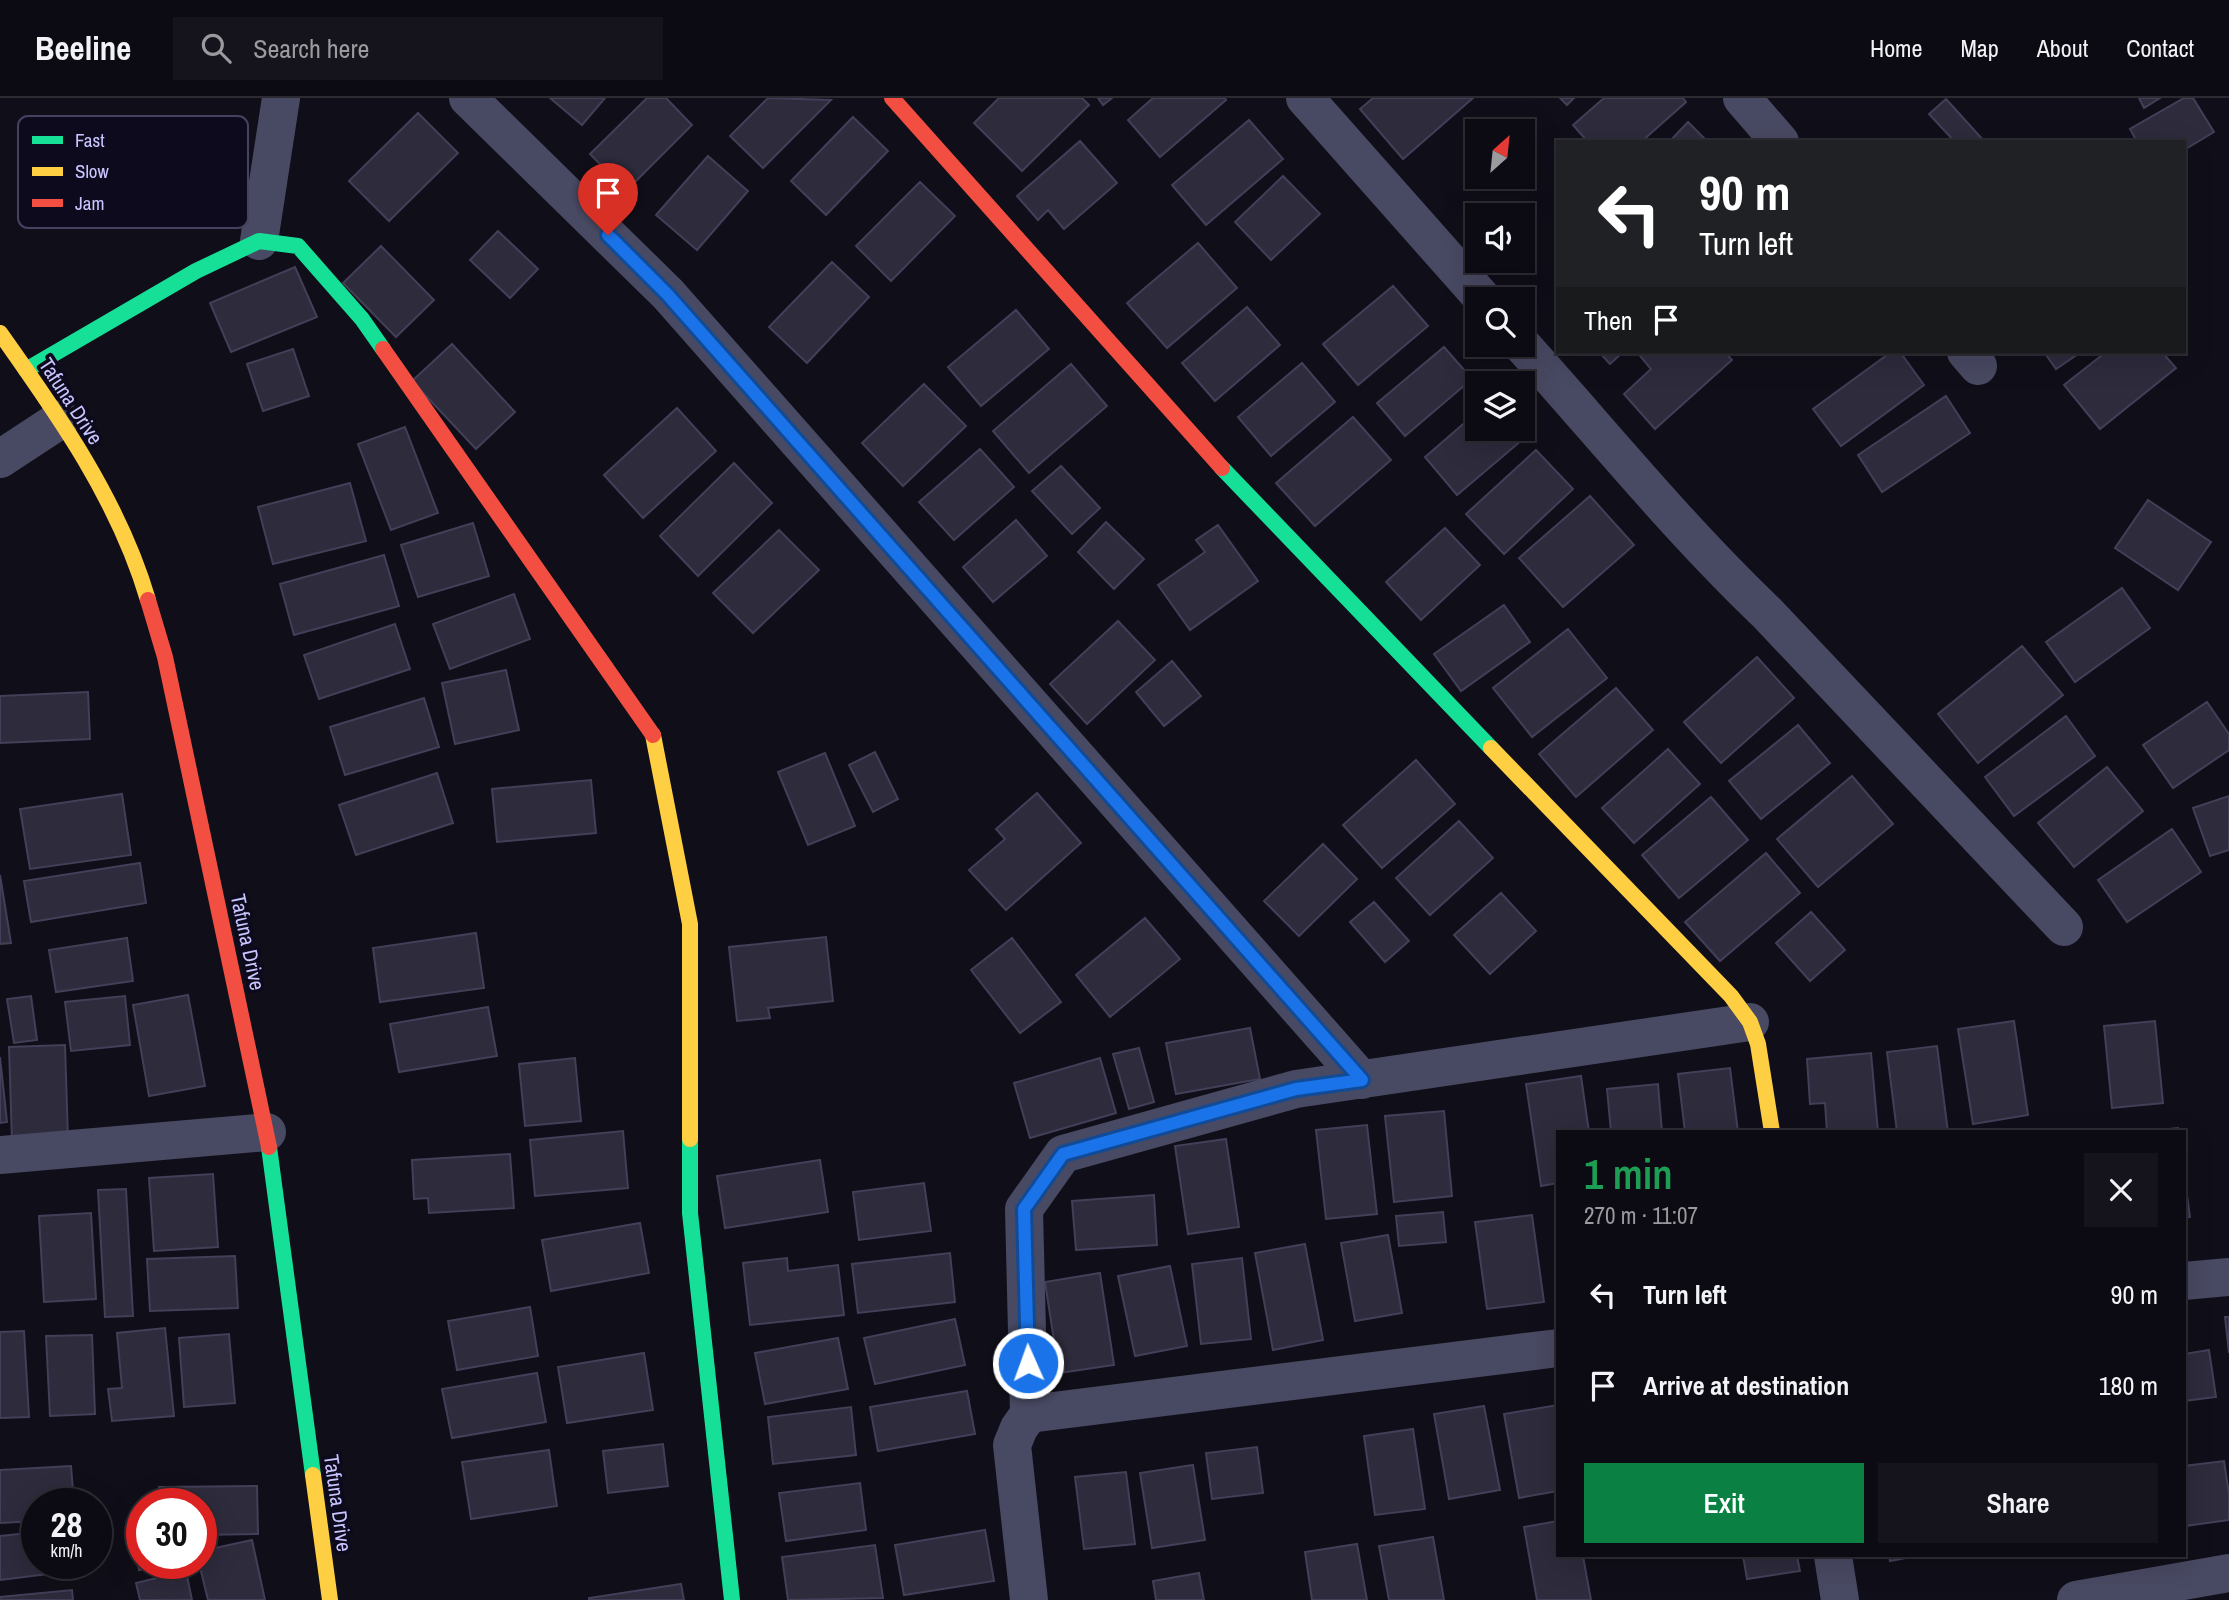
<!DOCTYPE html>
<meta charset="utf-8">
<style>
:root{--surface:#0c0a12;--page:#15131b;--text:#f1f3f6;--muted:#9a9a9f;--line:#2c2b32;--accent:#0b8043}
body{margin:0;font-family:"Archivo Narrow",sans-serif;background:var(--page);color:var(--text);height:100vh;display:flex;flex-direction:column;font-size:26px;white-space:nowrap}
*{box-sizing:border-box;margin:0}
p{font-size:23px;color:var(--muted)}
.icon{flex:none;width:38px;height:38px;fill:none;stroke:currentColor;stroke-width:2;stroke-linecap:round;stroke-linejoin:round}
.map{position:relative;flex:1;overflow:hidden}
.panel{position:absolute;left:1556px;top:1032px;width:630px;height:427px;display:flex;flex-direction:column;background:var(--surface);border-radius:0px;box-shadow:0 7px 28px #0002,0 0 0 2px var(--line)}
.panel>*{flex:none}
.banner{position:absolute;left:1556px;top:42px;width:630px;height:214px;border-radius:0px;box-shadow:0 7px 28px #0002,0 0 0 2px var(--line);background:#202124;color:#fff;overflow:hidden}
.needle{width:46px;rotate:27deg}
.buttons{position:absolute;left:1465px;top:21px;display:grid;gap:14px}
.buttons a{display:grid;place-items:center;width:70px;height:70px;border-radius:0px;background:var(--surface);box-shadow:0 7px 28px #0002,0 0 0 2px var(--line);font-size:35px}
.speed{position:absolute;left:21px;top:1390px;display:flex;gap:14px;font-size:35px;font-weight:700;text-align:center}
.speed>*{display:grid;place-content:center;width:91px;height:91px;border-radius:50%;background:var(--surface);box-shadow:0 7px 28px #0002,0 0 0 2px var(--line);line-height:1}
.speed small{font-size:18px;font-weight:400}
.speed .limit{border:10px solid #d22;background:#fff;color:#111}
.pin{position:absolute;display:grid;place-items:center;width:60px;height:60px;color:#fff;margin:-72px -30px;border-radius:50% 50% 50% 0;rotate:-45deg;box-shadow:0 0 7px #0007}
.pin .icon{rotate:45deg}
.me{position:absolute;width:77px;margin:-38px;rotate:358deg;stroke-linejoin:round;filter:drop-shadow(0 0 5px #0008)}
.turn{display:flex;align-items:center;gap:24px;height:147px;padding:0 28px;font-size:32px}
.turn .icon{width:91px;height:91px;stroke-width:2.5}
.turn b{display:block;font-size:49px;line-height:60px}
.then{display:flex;align-items:center;height:66px;padding:0 28px;background:#0003;gap:14px;font-size:26px}
.round{display:grid;place-items:center;flex:none;width:74px;height:74px;border-radius:0px;background:var(--page)}
.summary{display:flex;align-items:center;justify-content:space-between;height:119px;padding:0 28px}
h1{font-size:42px;font-weight:600;line-height:52px;color:#1e9e55}
.cta{display:flex;gap:14px;margin-top:auto;padding:14px 28px}
.cta a{flex:1;height:80px;border-radius:0px;background:var(--accent);color:#fff;font-size:28px;font-weight:600;line-height:80px;text-align:center}
.cta a+a{background:var(--page);color:var(--text)}
ul{padding:0;list-style:none}
li{display:flex;align-items:center;gap:21px;height:91px;padding:0 28px}
li div{flex:1}
li b{display:block;font-size:26px}
li em{font-style:normal}
header{display:flex;align-items:center;gap:42px;box-sizing:border-box;height:98px;padding:0 35px;background:var(--surface);border-bottom:2px solid var(--line)}
header strong{font-size:33px}
nav{display:flex;gap:38px;margin-inline-start:auto;font-size:24px}
.search{width:490px;height:63px;background:var(--page);display:flex;align-items:center;gap:18px;box-sizing:border-box;padding:0 24px;border-radius:0px;color:var(--muted);font-size:26px}
.map>svg:first-child{display:block}
.building{fill:#2d2b3c;stroke:#423f58;stroke-width:2}
.lines{fill:none;stroke-linecap:round;stroke-linejoin:round}
.street{stroke:#484962;stroke-width:38}
.fast{stroke:#16e098;stroke-width:16}
.slow{stroke:#ffcf43;stroke-width:16}
.jam{stroke:#f24e42;stroke-width:16}
.route-casing{stroke:#114b97;stroke-width:18}
.route{stroke:#1a73e8;stroke-width:12}
.labels{text-anchor:middle;dominant-baseline:central;stroke-width:7;stroke-linejoin:round;paint-order:stroke}
.street-label{font-size:21px;fill:#c9c5ff;stroke:#0c0a1c}
.key{fill:#0c0a1c;stroke:#454260;stroke-width:2}
.key-label{font-size:19px;fill:#c9c5ff}
</style>
<header>
<strong>Beeline</strong>
<div class="search"><svg class="icon" aria-label="search" viewBox="0 0 24 24"><circle cx="10" cy="10" r="6"/><path d="M15 15l6 6"/></svg>Search here</div>
<nav><a>Home</a><a>Map</a><a>About</a><a>Contact</a></nav>
</header>
<div class="map">
<svg width="2229" height="1502" viewBox="0 0 2229 1502">
<rect width="100%" height="100%" fill="#100e18"/>
<!-- building -->
<path class="building" d="M550,0H605L582,27Z
M647,0H666L692,27L626,93L590,56Z
M768,0L831,2L763,70L730,38Z
M999,0H1082L1089,7L1022,73L974,25Z
M1098,0H1112L1103,7Z
M1153,0H1225L1226,2L1160,59L1128,22Z
M1373,0H1473L1403,61L1360,11Z
M1560,0H1574L1567,7Z
M1604,0H1683L1686,4L1641,44H1588L1573,27Z
M2139,0H2160L2144,10Z
M2184,0H2193L2214,34L2184,52V44H2137L2130,31Z
M1946,1L1985,44H1955L1929,16Z
M418,15L458,55L389,123L349,83Z
M853,19L888,53L826,117L791,83Z
M1249,22L1283,61L1206,127L1172,87Z
M1688,24L1708,44H1669Z
M1080,43L1117,85L1064,131L1048,112L1038,122L1017,98Z
M708,58L748,93L697,152L656,117Z
M1283,78L1320,116L1271,162L1235,124Z
M920,84L955,118L891,183L856,148Z
M498,133L538,171L510,200L470,162Z
M1198,145L1237,190L1167,250L1127,205Z
M381,148L434,202L396,239L343,185Z
M832,164L869,199L807,265L769,229Z
M295,169L317,219L231,254L210,205Z
M1393,188L1428,228L1358,287L1323,246Z
M1247,209L1280,247L1215,303L1182,265Z
M1016,212L1049,251L981,308L948,269Z
M452,246L515,314L476,351L412,283Z
M1444,249L1472,281L1405,338L1377,305Z
M293,251L309,298L263,313L247,266Z
M1599,254H1623L1610,266Z
M1645,254H1725L1732,262L1655,331L1624,296L1651,271L1640,258Z
M1891,254H1900L1924,287L1841,348L1813,311Z
M2044,254H2081L2056,271Z
M2106,254H2162L2176,270L2100,331L2064,287Z
M1302,265L1335,304L1271,358L1238,319Z
M1071,266L1107,308L1029,375L993,333Z
M924,286L966,328L903,388L862,345Z
M1946,298L1970,335L1882,394L1858,357Z
M677,310L716,353L643,420L604,377Z
M1477,314V331H1511L1521,343L1457,397L1425,359Z
M1353,319L1391,362L1315,428L1276,385Z
M405,329L438,415L391,432L358,346Z
M980,351L1014,389L954,442L919,404Z
M1536,352L1573,391L1504,456L1466,416Z
M734,365L772,405L698,478L660,438Z
M1061,368L1100,410L1072,436L1032,393Z
M350,385L366,443L273,466L258,409Z
M1590,398L1634,447L1563,509L1519,460Z
M2148,402L2211,444L2178,492L2115,450Z
M1016,422L1047,458L993,504L963,469Z
M1106,424L1144,461L1114,491L1078,454Z
M473,425L489,478L418,499L401,447Z
M1218,427L1258,483L1190,532L1158,487L1205,454L1196,442Z
M1445,430L1480,467L1421,522L1386,484Z
M779,432L819,472L753,535L713,495Z
M384,457L399,508L294,537L280,486Z
M2122,490L2150,530L2075,584L2046,544Z
M514,496L530,541L450,571L433,526Z
M1504,507L1530,544L1461,593L1434,556Z
M1118,523L1155,562L1087,626L1050,586Z
M395,526L410,571L319,601L304,557Z
M1568,531L1607,580L1532,639L1493,590Z
M2022,548L2063,597L1978,665L1938,616Z
M1757,559L1794,600L1721,665L1684,624Z
M1172,563L1201,598L1164,628L1136,594Z
M506,572L519,632L455,646L442,585Z
M1616,590L1653,632L1576,699L1539,656Z
M88,594L90,641L0,645V598Z
M424,600L439,649L345,677L330,629Z
M2207,604L2229,636V652L2173,690L2143,647Z
M2066,618L2095,658L2014,718L1985,679Z
M1798,627L1830,665L1761,721L1729,683Z
M1668,651L1700,686L1634,745L1602,710Z
M875,654L898,701L873,714L849,667Z
M825,655L855,728L808,747L778,674Z
M1416,662L1455,706L1382,770L1343,727Z
M2107,669L2143,713L2074,769L2038,725Z
M437,675L453,725L356,757L339,707Z
M1852,678L1893,726L1818,789L1777,741Z
M591,682L596,735L497,744L492,691Z
M1037,695L1081,745L1006,812L969,772L1005,741L996,731Z
M122,696L131,757L30,771L20,711Z
M2229,698V752L2210,758L2193,710Z
M1711,699L1748,742L1679,800L1642,757Z
M1459,723L1493,760L1430,817L1396,780Z
M2172,731L2201,774L2127,824L2098,782Z
M1323,746L1357,781L1299,838L1264,803Z
M1766,755L1800,795L1720,863L1685,824Z
M140,765L146,805L31,824L24,783Z
M0,777L11,845L0,846Z
M1501,795L1536,833L1490,876L1454,837Z
M1374,804L1409,843L1385,864L1350,824Z
M1811,814L1845,852L1810,883L1776,845Z
M1145,820L1180,861L1110,919L1076,877Z
M476,835L484,890L380,904L373,850Z
M826,839L833,903L768,910L770,920L737,923L729,849Z
M127,840L133,883L56,894L49,852Z
M1012,840L1061,904L1020,935L971,872Z
M188,897L205,988L149,998L133,907Z
M31,898L37,942L14,945L7,901Z
M125,898L130,947L71,953L65,904Z
M488,909L497,958L399,974L390,926Z
M2014,923L2028,1017L1973,1026L1958,931Z
M2155,923L2163,1005L2112,1010L2104,928Z
M1250,930L1260,981L1176,996L1166,945Z
M65,947L68,1041L12,1043L9,949Z
M1937,948L1948,1034H1897L1887,954Z
M1139,950L1154,1004L1129,1011L1113,956Z
M1871,955L1878,1034H1827L1825,1005L1810,1006L1807,961Z
M0,959L7,1024L0,1025Z
M575,960L581,1023L525,1028L519,966Z
M1100,960L1116,1015L1030,1040L1014,985Z
M1730,970L1738,1034H1685L1678,976Z
M1581,978L1589,1034H1558V1085L1541,1088L1526,986Z
M1658,986L1662,1034H1611L1607,991Z
M1444,1013L1452,1098L1394,1104L1385,1018Z
M1367,1027L1377,1116L1326,1121L1316,1032Z
M2178,1030L2179,1034H2139Z
M623,1033L628,1090L535,1098L530,1042Z
M1226,1041L1239,1129L1188,1136L1175,1048Z
M510,1056L514,1110L429,1115L428,1100L414,1101L412,1062Z
M820,1062L828,1114L725,1130L717,1078Z
M2184,1075L2190,1119L2184,1120Z
M213,1076L218,1149L154,1153L149,1080Z
M924,1085L931,1133L859,1142L853,1094Z
M126,1091L133,1218L105,1219L98,1092Z
M1154,1097L1157,1147L1076,1152L1072,1103Z
M1443,1114L1446,1144L1399,1148L1396,1118Z
M91,1115L96,1201L44,1204L39,1118Z
M1532,1117L1544,1204L1487,1211L1475,1124Z
M640,1125L649,1175L551,1193L542,1142Z
M1388,1137L1402,1215L1355,1223L1341,1145Z
M1305,1146L1323,1242L1273,1252L1255,1155Z
M950,1155L955,1204L858,1215L852,1166Z
M235,1158L238,1210L150,1213L147,1161Z
M787,1160L788,1173L838,1167L844,1217L750,1227L743,1165Z
M1242,1160L1251,1241L1201,1246L1192,1166Z
M1170,1168L1187,1248L1135,1258L1118,1178Z
M1100,1175L1114,1267L1059,1275L1045,1184Z
M530,1209L538,1258L457,1272L448,1223Z
M2225,1219H2229V1255Z
M955,1221L965,1267L875,1286L864,1240Z
M165,1230L174,1318L112,1323L108,1291L122,1290L117,1235Z
M24,1233L29,1319L0,1320V1234Z
M229,1236L235,1305L184,1309L179,1240Z
M92,1237L95,1316L50,1318L46,1238Z
M838,1240L848,1291L765,1306L755,1255Z
M2209,1252L2216,1299L2184,1303V1256Z
M644,1255L653,1312L567,1325L558,1269Z
M537,1275L546,1324L452,1340L442,1291Z
M967,1293L975,1336L878,1353L870,1309Z
M1558,1307V1393L1519,1400L1504,1316Z
M1484,1308L1500,1392L1449,1401L1434,1316Z
M851,1309L856,1357L773,1366L768,1319Z
M1413,1331L1425,1411L1375,1417L1364,1338Z
M663,1346L668,1388L608,1395L603,1353Z
M1257,1349L1263,1395L1212,1401L1206,1355Z
M549,1352L557,1408L471,1421L462,1364Z
M2224,1363L2229,1396V1422L2185,1428L2184,1368Z
M1193,1367L1205,1442L1152,1450L1140,1375Z
M71,1368L74,1405H37V1423L0,1425V1372Z
M1126,1374L1135,1446L1084,1451L1075,1379Z
M860,1385L866,1432L786,1443L779,1395Z
M257,1388L258,1436L201,1437V1405H160L159,1389Z
M1558,1423V1458H1583L1591,1502H1537L1524,1429Z
M985,1432L994,1483L904,1497L895,1447Z
M37,1434V1465H72L73,1473L0,1482V1438Z
M1433,1439L1444,1502H1389L1379,1448Z
M252,1442L265,1502H208L199,1465H201V1453Z
M1357,1446L1367,1502H1312L1305,1454Z
M875,1447L883,1500L788,1502L782,1459Z
M142,1448V1465H176L139,1472L135,1450Z
M1743,1458H1797L1800,1473L1747,1481Z
M1889,1458H1916L1890,1463Z
M186,1473L192,1502H140L136,1485Z
M1199,1475L1204,1502H1156L1153,1483Z
M681,1486L684,1502H589V1500Z
M72,1492L73,1502H0V1499Z"/>
<g class="lines">
<!-- street -->
<path class="street" d="M468,0L668,196L1362,982
M1305,0L1483,201
M1742,0L1780,44
M259,143L281,0
M1522,247C1603,337 1679,431 1767,515L2064,829
M1966,254L1978,268
M0,361L61,321
M0,1057L267,1034
M2184,1183L2229,1179
M1029,1316L1024,1111L1063,1056L1296,991L1750,924
M1833,1458L1840,1502
M1029,1502L1012,1347L1019,1330L1029,1316L1558,1250
M2076,1502L2229,1475"/>
<!-- fast -->
<path class="fast" d="M26,272L196,173L259,143L298,148L362,221L383,251
M1222,370L1491,650
M690,1041V1115L732,1502
M269,1049L313,1377"/>
<!-- slow -->
<path class="slow" d="M0,235C59,318 119,403 148,502
M653,637L690,826V1041
M1491,650L1731,898L1750,924L1758,946L1772,1034
M313,1377L330,1502"/>
<!-- jam -->
<path class="jam" d="M892,0L1222,370
M383,251L653,637
M148,502L165,559L269,1049"/>
</g>
<g class="lines">
<defs>
<path id="route" d="M608,137L667,196L1362,982L1296,991L1063,1056L1024,1111L1028,1265"/>
</defs>
<!-- route casing -->
<use href="#route" class="route-casing"/>
<!-- route -->
<use href="#route" class="route"/>
</g>
<g class="labels">
<!-- street labels -->
<g class="street-label">
<text transform="translate(71 303) rotate(57)">Tafuna Drive</text>
<text transform="translate(248 844) rotate(78)">Tafuna Drive</text>
<text transform="translate(338 1405) rotate(82)">Tafuna Drive</text>
</g>
</g>
<!-- legend -->
<rect x="18" y="18" width="230" height="112" rx="10" class="key"/>
<rect x="32" y="38" width="31" height="8" fill="#16e098"/>
<rect x="32" y="69" width="31" height="9" fill="#ffcf43"/>
<rect x="32" y="101" width="31" height="8" fill="#f24e42"/>
<g class="key-label">
<text x="75" y="49">Fast</text>
<text x="75" y="80">Slow</text>
<text x="75" y="112">Jam</text>
</g>
</svg>
<div class="buttons">
<a><svg class="needle" viewBox="-14 -14 28 28"><path d="M0-13l5 13h-10z" fill="#e53935"/><path d="M0 13l5-13h-10z" fill="#9a9a9f"/></svg></a>
<a><svg class="icon" aria-label="sound" viewBox="0 0 24 24"><path d="M4 9h4l5-4v14l-5-4H4zM17 9q2 3 0 6"/></svg></a>
<a><svg class="icon" aria-label="search" viewBox="0 0 24 24"><circle cx="10" cy="10" r="6"/><path d="M15 15l6 6"/></svg></a>
<a><svg class="icon" aria-label="layers" viewBox="0 0 24 24"><path d="M12 4l9 5-9 5-9-5zM3 14l9 5 9-5"/></svg></a>
</div>
<div class="speed"><div>28<small>km/h</small></div><div class="limit">30</div></div>
<div class="pin" style="left:608px;top:137px;background:#d93025"><svg class="icon" aria-label="arrive" viewBox="0 0 24 24"><path d="M6 21V4h12l-3 4 3 4H6"/></svg></div>
<svg class="me" style="left:1028px;top:1265px" viewBox="-20 -20 40 40"><circle r="17" fill="#1a73e8" stroke="#fff" stroke-width="3"/><path d="M0-11L8 9 0 5-8 9z" fill="#fff"/></svg>
<div class="banner">
<div class="turn"><svg class="icon" aria-label="left" viewBox="0 0 24 24"><path d="M17 20v-9H6M10 6l-5 5 5 5"/></svg><div><b>90 m</b>Turn left</div></div>
<div class="then">Then<svg class="icon" aria-label="arrive" viewBox="0 0 24 24"><path d="M6 21V4h12l-3 4 3 4H6"/></svg></div>
</div>
<section class="panel">
<div class="summary"><div><h1>1 min</h1><p>270 m · 11:07</p></div><a class="round"><svg class="icon" aria-label="close" viewBox="0 0 24 24"><path d="M6 6l12 12M18 6L6 18"/></svg></a></div>
<ul>
<li><svg class="icon" aria-label="left" viewBox="0 0 24 24"><path d="M17 20v-9H6M10 6l-5 5 5 5"/></svg><div><b>Turn left</b></div><em>90 m</em></li>
<li><svg class="icon" aria-label="arrive" viewBox="0 0 24 24"><path d="M6 21V4h12l-3 4 3 4H6"/></svg><div><b>Arrive at destination</b></div><em>180 m</em></li>
</ul>
<div class="cta"><a>Exit</a><a>Share</a></div>
</section>
</div>
